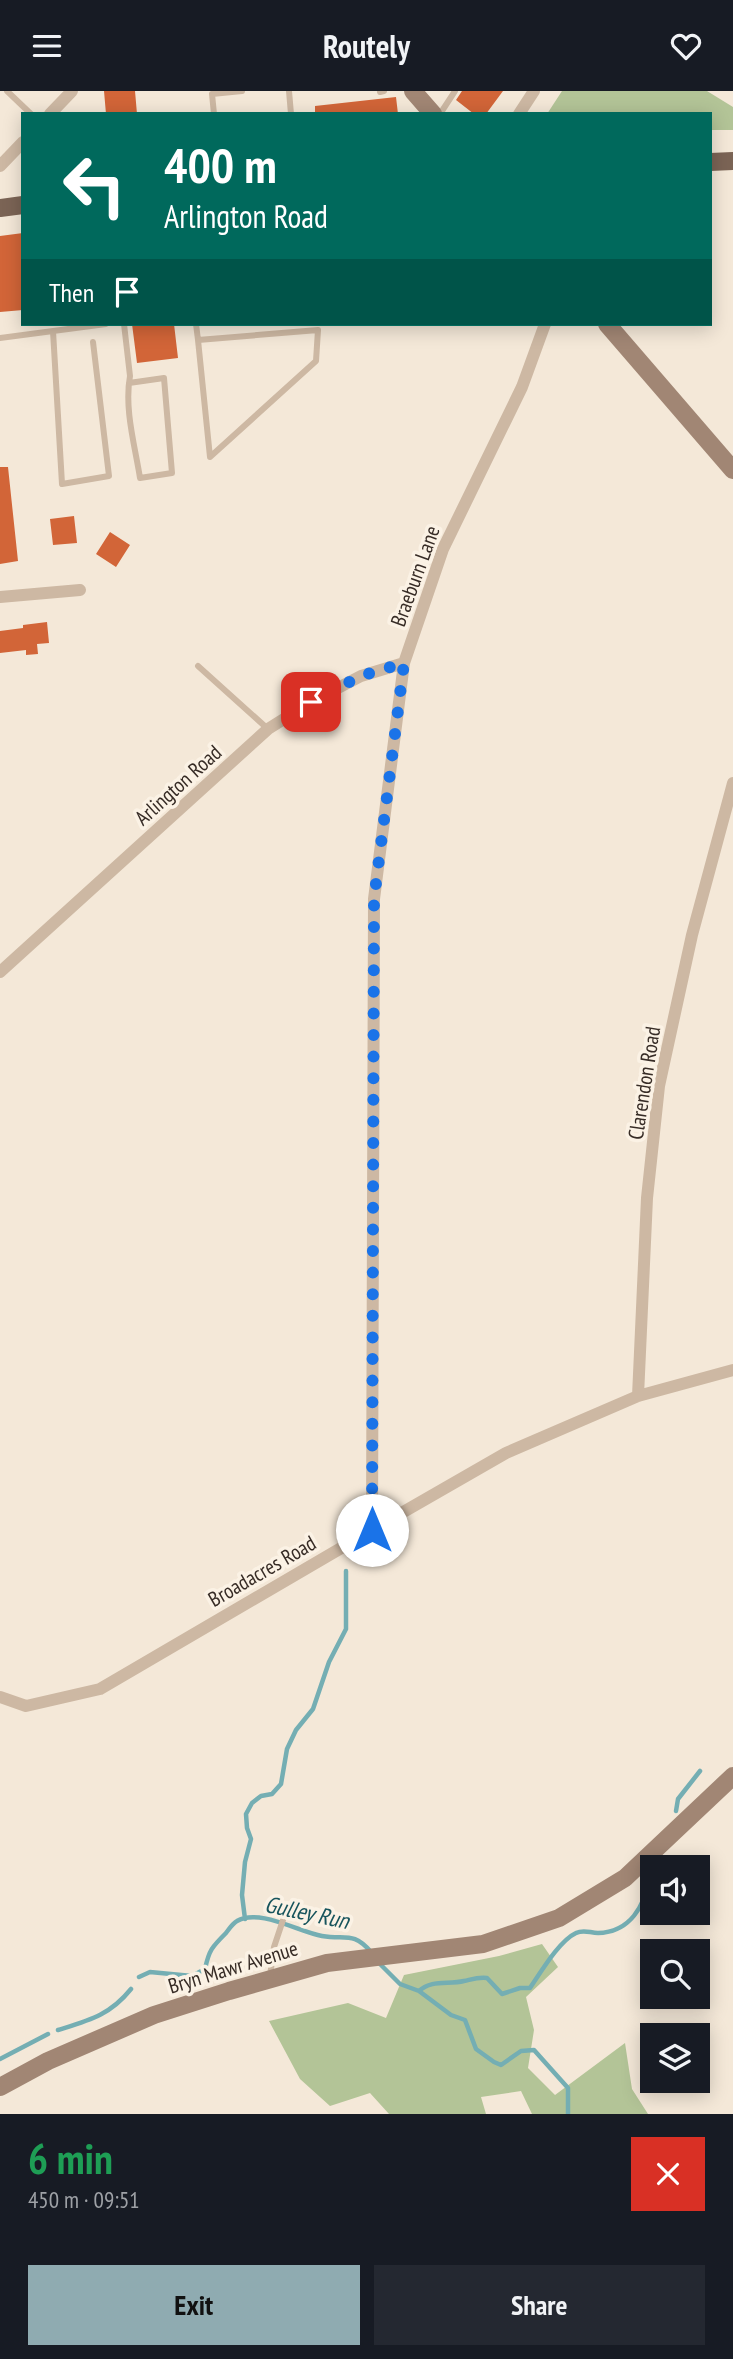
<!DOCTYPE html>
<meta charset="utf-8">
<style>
:root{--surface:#171b24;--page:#242831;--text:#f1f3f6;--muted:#9ea1a6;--accent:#8fabb1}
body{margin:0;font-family:"PT Sans Narrow",sans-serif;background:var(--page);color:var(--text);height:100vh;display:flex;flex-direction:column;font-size:26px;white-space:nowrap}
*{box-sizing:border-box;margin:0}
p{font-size:23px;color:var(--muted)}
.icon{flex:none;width:38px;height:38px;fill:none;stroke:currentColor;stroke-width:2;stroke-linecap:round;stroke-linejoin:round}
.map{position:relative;height:2023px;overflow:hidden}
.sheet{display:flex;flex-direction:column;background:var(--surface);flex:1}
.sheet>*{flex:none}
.top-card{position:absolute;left:21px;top:21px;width:691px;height:214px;border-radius:0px;box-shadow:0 4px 18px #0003;background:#00695c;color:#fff;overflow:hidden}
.fabs{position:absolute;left:640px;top:1764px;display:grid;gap:14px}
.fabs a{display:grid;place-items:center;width:70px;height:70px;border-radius:0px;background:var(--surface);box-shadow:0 4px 18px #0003;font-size:35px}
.pin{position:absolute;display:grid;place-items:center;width:60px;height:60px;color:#fff;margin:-30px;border-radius:14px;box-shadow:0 4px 10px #0006}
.me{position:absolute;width:77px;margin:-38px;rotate:0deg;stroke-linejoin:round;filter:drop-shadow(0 0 5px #0008)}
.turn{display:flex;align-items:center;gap:24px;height:147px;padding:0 28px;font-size:32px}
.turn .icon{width:91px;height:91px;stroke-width:2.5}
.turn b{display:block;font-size:49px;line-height:60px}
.then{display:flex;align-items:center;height:66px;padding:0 28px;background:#0003;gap:14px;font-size:26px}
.round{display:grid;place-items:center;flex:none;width:74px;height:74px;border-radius:0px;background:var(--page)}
.summary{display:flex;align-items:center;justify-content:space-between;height:119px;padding:0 28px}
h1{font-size:42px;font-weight:700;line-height:52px;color:#1e9e55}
.button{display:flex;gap:14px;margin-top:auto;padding:14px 28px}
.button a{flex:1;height:80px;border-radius:0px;background:var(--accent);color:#111;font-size:28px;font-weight:700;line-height:80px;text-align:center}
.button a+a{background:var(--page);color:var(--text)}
header{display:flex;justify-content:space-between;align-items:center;height:91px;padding:0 28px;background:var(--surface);font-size:32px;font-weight:700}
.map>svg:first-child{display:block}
.green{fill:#b3c497}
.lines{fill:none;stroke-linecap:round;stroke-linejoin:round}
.stream{stroke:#74aeb3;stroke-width:4.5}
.building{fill:#d26538}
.lane{stroke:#cdb8a3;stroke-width:6}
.street{stroke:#cdb8a3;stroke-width:12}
.secondary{stroke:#a18674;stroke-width:18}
.primary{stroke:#7b6455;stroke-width:18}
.route{stroke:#1a73e8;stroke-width:12;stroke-dasharray:0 21.6}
.labels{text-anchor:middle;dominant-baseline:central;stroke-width:7;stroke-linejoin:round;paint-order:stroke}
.street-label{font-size:21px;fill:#372c26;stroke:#fbf2e5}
.water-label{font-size:23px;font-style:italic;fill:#17545c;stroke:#fbf2e5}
</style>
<header><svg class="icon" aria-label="menu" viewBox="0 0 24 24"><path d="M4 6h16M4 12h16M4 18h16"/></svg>Routely<svg class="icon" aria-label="heart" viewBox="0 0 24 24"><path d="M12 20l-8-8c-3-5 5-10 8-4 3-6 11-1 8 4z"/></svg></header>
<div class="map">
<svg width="733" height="2023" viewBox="0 0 733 2023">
<rect width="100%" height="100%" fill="#f4e8d8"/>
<!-- green -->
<path class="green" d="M562,0H707L733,16V39H711L710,23H547Z
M542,1853L558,1876L526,1906L534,1939L528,1977L555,2004L625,1952L632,1998L648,2023H532L521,2000L481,2006L486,2023H389L370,2002L330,2015L300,1988L269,1930L348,1912L386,1927L404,1884L499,1865Z"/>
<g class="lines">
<!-- stream -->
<path class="stream" d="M676,1720L678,1708L700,1680
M245,1828L242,1804L245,1771L251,1748L247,1737L246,1723L252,1712L261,1705L272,1703L281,1693L287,1658L296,1639L313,1618L329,1571L346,1538V1480
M378,1871L400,1893L419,1900L451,1924L465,1929L476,1958L494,1971L501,1974L521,1960L534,1959L568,1997V2023
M139,1886L150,1881L192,1885L205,1878C209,1859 212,1856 226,1842C229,1838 233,1832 237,1830C259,1817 299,1841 322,1845C346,1849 353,1840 371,1861
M419,1900C432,1888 448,1894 464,1890C473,1888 478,1886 487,1887L502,1903L520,1897H530C541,1881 559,1850 576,1842C584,1838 590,1842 598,1842C631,1841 644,1815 650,1787
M58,1939C90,1929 110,1924 131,1898
M0,1968L48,1943"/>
</g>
<!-- building -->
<path class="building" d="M104,0H135L137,23H106Z
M462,0H503L486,23H474L456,9Z
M396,6L398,23H315V15Z
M23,142V219L0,221V145Z
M132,233H174L178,267L137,272Z
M0,376H8L18,470L0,473Z
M74,425L77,452L53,454L50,428Z
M110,441L130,454L116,476L96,463Z
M47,531L49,552L37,553L38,563L26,564V559L0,562V540L23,537V534Z"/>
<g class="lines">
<!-- lane -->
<path class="lane" d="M7,0L31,23
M289,0L291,23
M380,1L384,0
M214,23L212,3L242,0
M440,23L455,0
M124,233L130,285C124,318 135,355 140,387L172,382L164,287L129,292
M196,233L198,249L210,366L316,270L318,239L198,249
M53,240L62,393L109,385L93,251
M0,247L106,233
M198,575L268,638
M270,1885L274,1856L283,1829"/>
<!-- street -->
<path class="street" d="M50,23L72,0
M519,23L534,0
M0,75L23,51
M0,506L80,499
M0,881L268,638L311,611L361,585L404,572
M638,1305L647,1107L659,995L692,844L733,692
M372,1439L374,808L404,572L443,458L522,296L545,233
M0,1606L26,1615L100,1598L372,1439L506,1362L638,1305L733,1279"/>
<!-- secondary -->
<path class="secondary" d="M413,0L433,23
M607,233L733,379
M0,1996L48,1970L154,1924L229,1900L327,1872L483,1853L559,1827L625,1787L733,1685"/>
<!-- primary -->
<path class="primary" d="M710,71L733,70
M0,117L23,114"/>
</g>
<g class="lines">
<!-- route -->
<path class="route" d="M311,611L361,585L404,572L374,808L372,1439"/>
</g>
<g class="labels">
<!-- street labels -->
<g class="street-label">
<text transform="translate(415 485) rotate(-70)">Braeburn Lane</text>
<text transform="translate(178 694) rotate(-42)">Arlington Road</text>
<text transform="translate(644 992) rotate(-81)">Clarendon Road</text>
<text transform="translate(262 1480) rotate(-30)">Broadacres Road</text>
<text transform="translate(233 1876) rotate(-17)">Bryn Mawr Avenue</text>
</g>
<!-- water labels -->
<g class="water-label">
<text transform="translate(307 1821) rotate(12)">Gulley Run</text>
</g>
</g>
</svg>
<div class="fabs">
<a><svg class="icon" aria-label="sound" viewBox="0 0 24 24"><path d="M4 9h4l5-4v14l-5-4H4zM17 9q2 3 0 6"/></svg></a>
<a><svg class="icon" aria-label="search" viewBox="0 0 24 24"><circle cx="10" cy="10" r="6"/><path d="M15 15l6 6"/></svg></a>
<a><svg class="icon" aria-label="layers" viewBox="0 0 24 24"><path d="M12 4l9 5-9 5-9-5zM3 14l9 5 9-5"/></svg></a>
</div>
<div class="pin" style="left:311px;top:611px;background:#d93025"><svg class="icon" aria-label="arrive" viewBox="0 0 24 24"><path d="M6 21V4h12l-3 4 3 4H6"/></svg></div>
<svg class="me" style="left:372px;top:1439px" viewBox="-20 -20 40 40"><circle r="19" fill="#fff"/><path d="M0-13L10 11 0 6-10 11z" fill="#1a73e8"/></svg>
<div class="top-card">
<div class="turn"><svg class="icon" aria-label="left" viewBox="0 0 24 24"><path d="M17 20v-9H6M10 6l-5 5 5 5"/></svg><div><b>400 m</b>Arlington Road</div></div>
<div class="then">Then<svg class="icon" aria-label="arrive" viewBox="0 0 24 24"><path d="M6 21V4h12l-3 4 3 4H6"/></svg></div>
</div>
</div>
<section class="sheet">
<div class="summary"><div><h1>6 min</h1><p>450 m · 09:51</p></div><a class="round" style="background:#d93025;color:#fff"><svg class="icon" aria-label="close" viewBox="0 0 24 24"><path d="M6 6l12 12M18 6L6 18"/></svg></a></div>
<div class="button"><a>Exit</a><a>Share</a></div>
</section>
